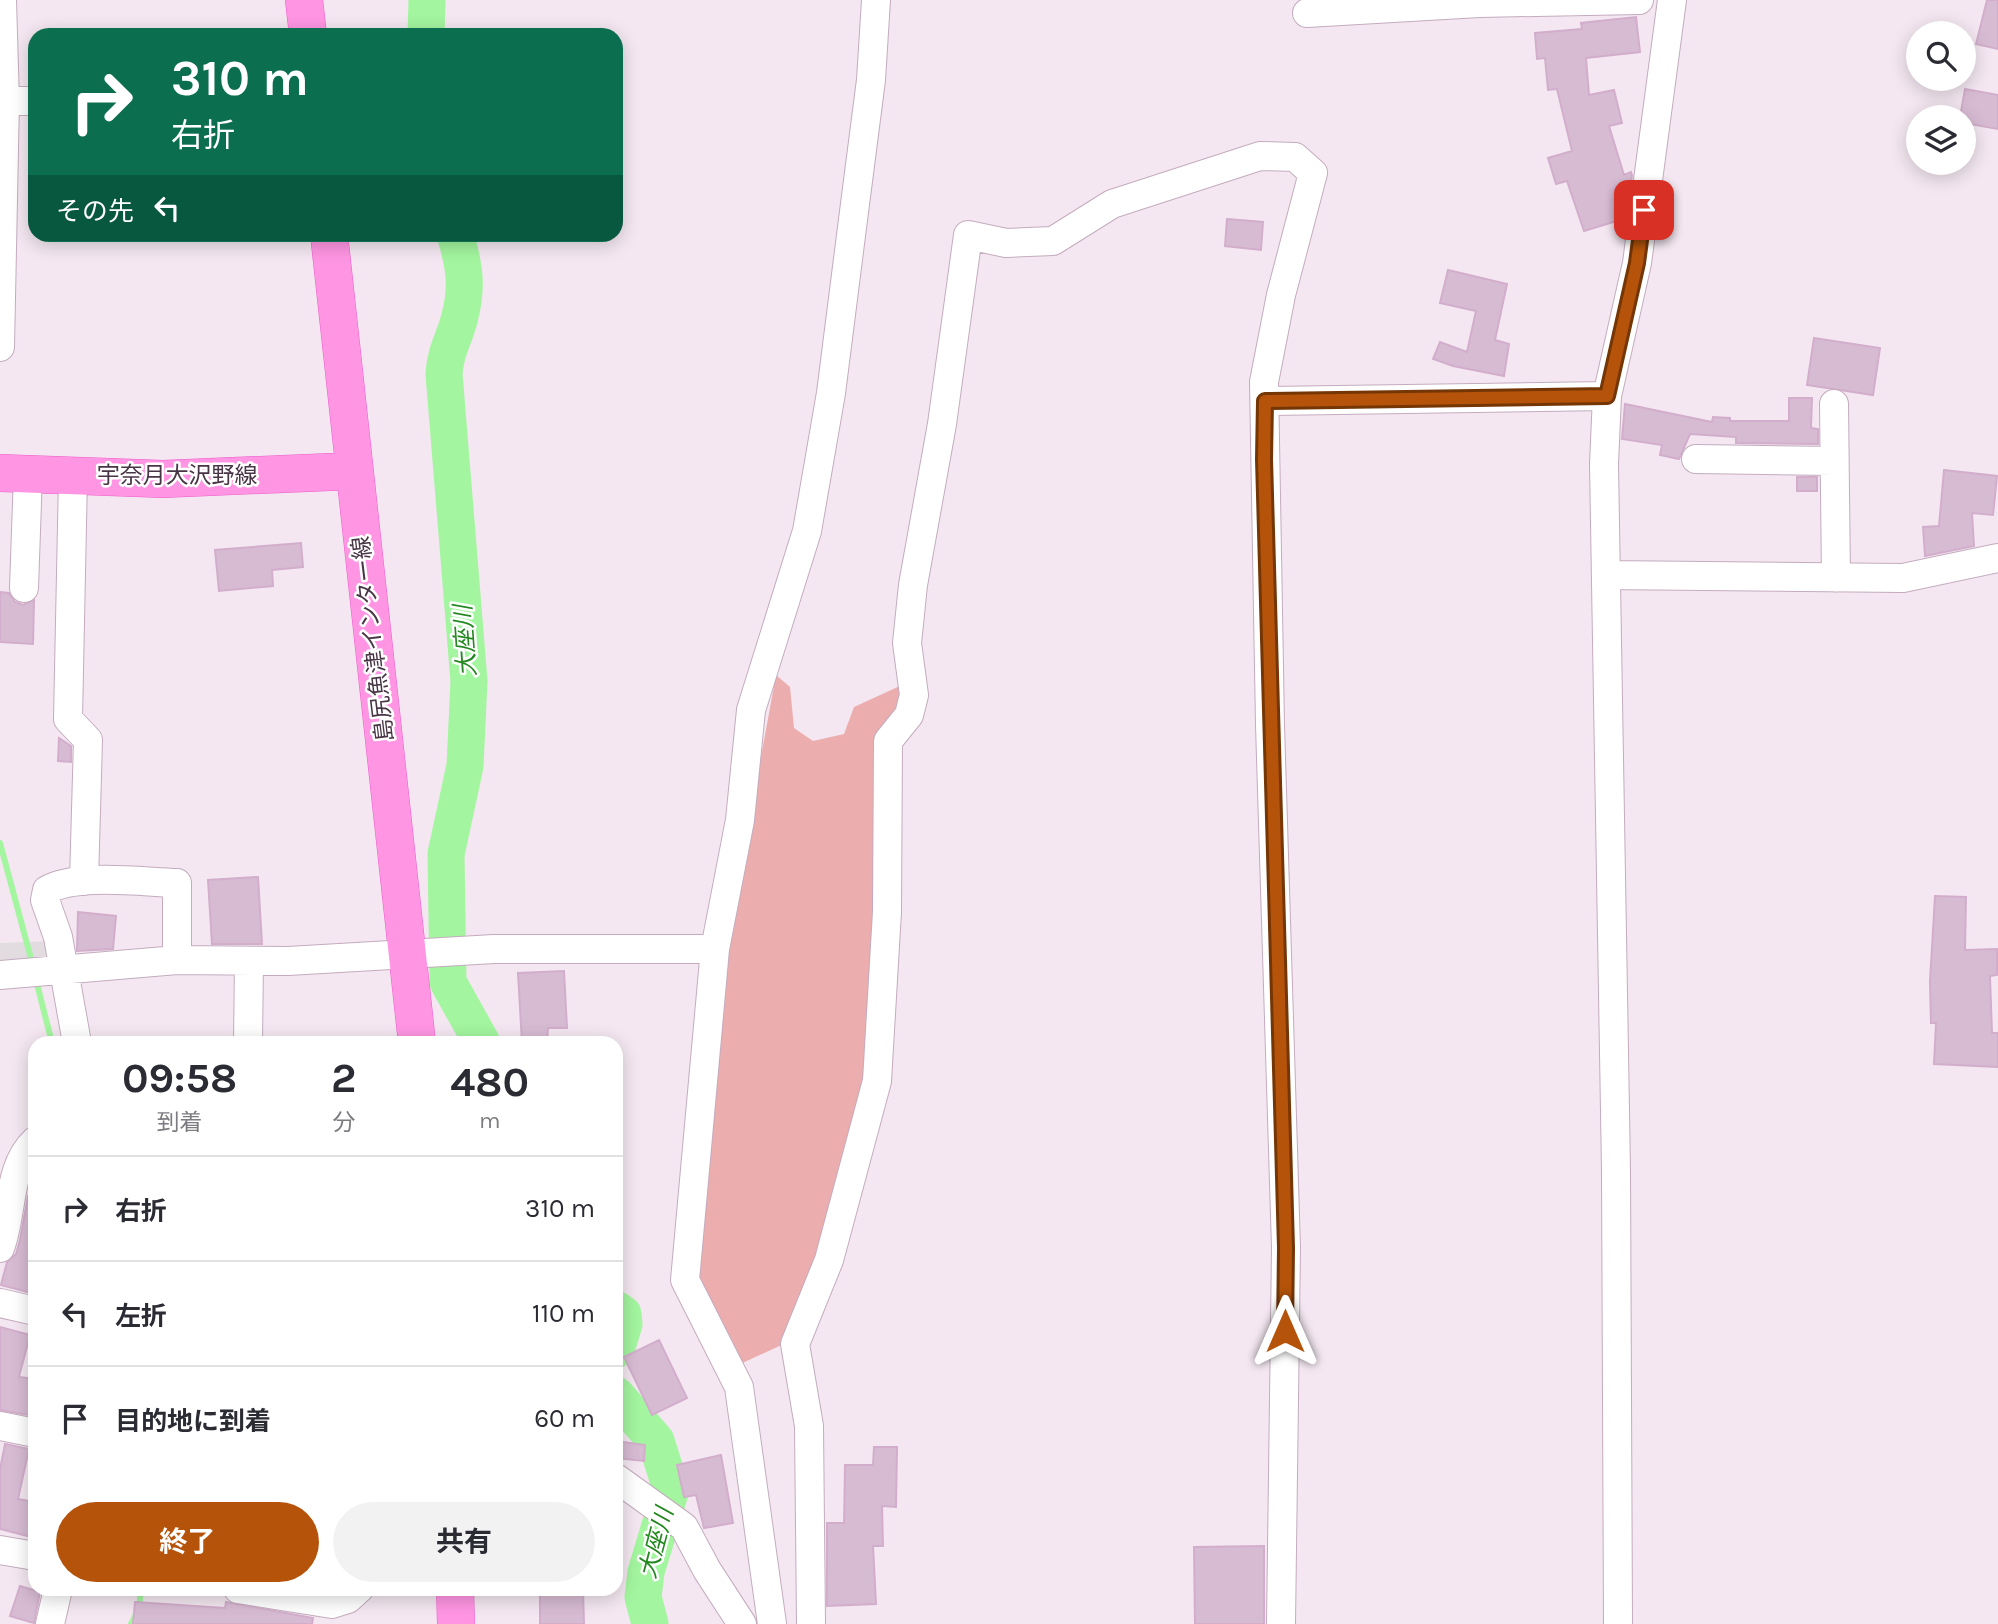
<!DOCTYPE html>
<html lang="ja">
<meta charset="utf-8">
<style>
:root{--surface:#fff;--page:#f2f2f3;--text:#2b2b33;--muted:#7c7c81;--line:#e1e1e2;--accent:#b45309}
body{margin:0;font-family:Karla,"Noto Sans JP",sans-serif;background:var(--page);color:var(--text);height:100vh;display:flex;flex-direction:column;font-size:26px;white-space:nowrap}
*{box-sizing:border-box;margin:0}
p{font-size:23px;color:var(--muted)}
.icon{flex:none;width:38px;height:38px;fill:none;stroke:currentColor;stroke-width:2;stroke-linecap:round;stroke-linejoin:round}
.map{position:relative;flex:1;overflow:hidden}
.drawer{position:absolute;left:28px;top:1036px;width:595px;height:560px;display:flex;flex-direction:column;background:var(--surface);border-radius:21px;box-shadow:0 4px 18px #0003}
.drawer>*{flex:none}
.top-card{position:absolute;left:28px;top:28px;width:595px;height:214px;border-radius:21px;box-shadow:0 4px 18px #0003;background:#0b6e4f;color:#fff;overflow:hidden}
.tools{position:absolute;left:1906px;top:21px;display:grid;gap:14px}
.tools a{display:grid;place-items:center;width:70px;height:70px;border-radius:50%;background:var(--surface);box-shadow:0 4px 18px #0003;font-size:35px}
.pin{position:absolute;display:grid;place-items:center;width:60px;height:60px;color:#fff;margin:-30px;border-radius:14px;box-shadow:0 4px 10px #0006}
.me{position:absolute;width:77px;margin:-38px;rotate:0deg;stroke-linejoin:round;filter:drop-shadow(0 0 5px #0008)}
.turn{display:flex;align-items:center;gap:24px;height:147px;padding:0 28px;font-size:32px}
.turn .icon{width:91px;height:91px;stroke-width:2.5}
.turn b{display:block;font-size:49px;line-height:60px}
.then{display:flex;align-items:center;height:66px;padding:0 28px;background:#0003;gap:14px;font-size:26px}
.eta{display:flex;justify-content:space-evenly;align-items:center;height:119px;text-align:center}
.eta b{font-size:42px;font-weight:700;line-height:49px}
.button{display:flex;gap:14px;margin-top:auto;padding:14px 28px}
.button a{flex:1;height:80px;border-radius:42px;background:var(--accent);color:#fff;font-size:28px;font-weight:700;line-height:80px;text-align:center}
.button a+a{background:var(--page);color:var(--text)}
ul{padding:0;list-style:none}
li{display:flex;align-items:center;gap:21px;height:105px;padding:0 28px;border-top:2px solid var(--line)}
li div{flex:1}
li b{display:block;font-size:26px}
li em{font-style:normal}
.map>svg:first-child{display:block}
.green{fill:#ebadad}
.parking{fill:#e2dce1}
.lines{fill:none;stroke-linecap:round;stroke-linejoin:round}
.stream{stroke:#a3f59f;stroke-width:6}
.river{stroke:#a3f59f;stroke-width:37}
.building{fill:#d7bbd3;stroke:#d2aecc;stroke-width:2}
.minor-casing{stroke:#c4acbe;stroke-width:30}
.major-casing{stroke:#ec5ec9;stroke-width:38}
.minor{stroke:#fff;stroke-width:28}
.major{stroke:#ff95e3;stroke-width:37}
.route-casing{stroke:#753606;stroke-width:18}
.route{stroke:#b45309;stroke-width:12}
.labels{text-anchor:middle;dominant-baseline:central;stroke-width:5;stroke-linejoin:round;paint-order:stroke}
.street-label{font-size:23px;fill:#483545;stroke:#fff}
.water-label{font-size:24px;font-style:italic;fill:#238820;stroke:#fff}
</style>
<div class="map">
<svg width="1998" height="1624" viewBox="0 0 1998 1624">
<rect width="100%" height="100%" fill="#f4e7f1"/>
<!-- green -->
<path class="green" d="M776,675L790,687L794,728L813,741L844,734L854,707L902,685L880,815L870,1067L830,1221L786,1343L738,1365L692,1276L726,948Z"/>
<!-- parking -->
<path class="parking" d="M51,941L50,961L0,967V943Z"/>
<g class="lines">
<!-- stream -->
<path class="stream" d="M0,843L33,966
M36,980L52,1043
M131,1624L139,1609L141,1589"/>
<!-- river -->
<path class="river" d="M426,35L427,0
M455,234C464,264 468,285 460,316C455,339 446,347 444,374L469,681L465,766L446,854L448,982L482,1043
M616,1309L623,1314L624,1324L616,1350
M616,1395L656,1441L671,1489L646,1572L643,1597L650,1624"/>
</g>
<!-- building -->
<path class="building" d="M1987,0H1998V49L1976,44Z
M1636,17L1640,52L1586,58L1589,95L1614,90L1622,123L1609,126L1624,175L1631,172L1632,175L1630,189L1615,195L1623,219L1584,231L1567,181L1556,184L1548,158L1572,151L1557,89L1548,90L1545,58L1537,59L1535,33L1582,29L1581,23Z
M1965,89L1998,95V129L1964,123V117H1960Z
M1227,219L1263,222L1261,250L1225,246Z
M1448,270L1507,284L1495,340L1509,344L1504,376L1453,366L1433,359L1440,342L1467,352L1476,311L1440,303Z
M1814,338L1880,348L1873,395L1807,385Z
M1789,398H1812L1811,428L1818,429V444L1736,443V437L1690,434L1679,459L1660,455L1662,445L1622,439L1625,404L1712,422L1713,417L1730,418V421H1789Z
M1944,470L1997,476L1993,515L1972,513L1974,546L1925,556L1923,527L1939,526Z
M1797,477H1817V491H1797Z
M301,543L303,567L272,570L273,586L219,591L215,550Z
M0,592L9,593L15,602L23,605L34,600L33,644L0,642Z
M59,738L71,746V762L58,761Z
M258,877L262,944H212L208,880Z
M1935,896L1966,897L1965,950L1997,949V975L1990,976L1992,1033H1998V1067L1934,1064L1936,1023H1931L1930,981Z
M78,912L116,916L113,949L77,951Z
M564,971L567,1028H548L547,1043H522L518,973Z
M28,1196L35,1197V1294L1,1285L7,1262L16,1254L20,1240Z
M0,1327L30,1335L19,1377L35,1379V1416L0,1410Z
M659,1340L687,1398L652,1415L624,1357Z
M616,1441L645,1445L644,1461L616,1458Z
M5,1444L29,1449L18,1499L35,1502V1538L0,1529V1469Z
M874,1447H897L896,1507L882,1506L883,1546H873L876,1604L827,1606V1523H844L845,1465H873Z
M721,1455L733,1523L704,1528L696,1495L684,1497L677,1465Z
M1264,1546V1624H1195L1194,1547Z
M20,1586L40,1592L34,1623L10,1616Z
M540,1590H583L584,1624H540Z
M135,1602L225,1608L226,1602L313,1618L312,1624H133Z"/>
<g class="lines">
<defs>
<path id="minor" d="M1479,0V3L1639,0
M1307,13L1479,3
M5,101H35
M0,347L5,101L2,0
M1265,401L1607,396
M1834,404L1836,578
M1696,459L1834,461
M73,476L68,719L88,740L84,881
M1606,575L1903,578L1998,558
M24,588L28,474
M715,949L740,820L751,710L807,531L831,393L855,204L871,80L876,0
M0,975L177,960L288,961L494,949H715L685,1280L739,1387L772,1624
M77,1043L58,937L45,900L47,890C76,873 142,882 177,883V960
M248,1043L249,961
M0,1248C13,1214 7,1167 35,1141
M0,1303L35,1311
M0,1426L35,1433
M616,1478L684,1527L707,1570L742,1624
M0,1550L35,1556
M238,1589L332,1604L348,1599L359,1589
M50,1624L58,1589
M811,1624L809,1426L795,1344L829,1260L877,1081L887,912L888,741L909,715L914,695L907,643L913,585L942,424L968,235L1006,243L1053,241L1112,204L1260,156L1295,157L1313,173L1281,295L1264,382L1270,725L1286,1248L1281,1624
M1618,1624L1616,1170L1604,464L1607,396L1637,263L1672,0"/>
<path id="major" d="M304,0L308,35
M329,234L417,1043
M0,473L163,479L354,471
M455,1589L456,1624"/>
</defs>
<!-- minor casing -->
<use href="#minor" class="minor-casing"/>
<!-- major casing -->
<use href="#major" class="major-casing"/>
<!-- minor -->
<use href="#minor" class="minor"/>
<!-- major -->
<use href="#major" class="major"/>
</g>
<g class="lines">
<defs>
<path id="route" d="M1285,1331L1286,1248L1264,459L1265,401L1607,396L1637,263L1644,210"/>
</defs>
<!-- route casing -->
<use href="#route" class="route-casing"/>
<!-- route -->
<use href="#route" class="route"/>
</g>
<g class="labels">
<!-- street labels -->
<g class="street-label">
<text x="177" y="475">宇奈月大沢野線</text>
<text transform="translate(373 639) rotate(-97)">島尻魚津インター線</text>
</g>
<!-- water labels -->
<g class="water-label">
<text transform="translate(465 641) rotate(-94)">大座川</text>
<text transform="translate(656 1543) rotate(-75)">大座川</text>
</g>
</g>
</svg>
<div class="tools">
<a><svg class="icon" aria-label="search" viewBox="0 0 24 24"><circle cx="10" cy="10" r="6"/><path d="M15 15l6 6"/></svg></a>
<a><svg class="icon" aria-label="layers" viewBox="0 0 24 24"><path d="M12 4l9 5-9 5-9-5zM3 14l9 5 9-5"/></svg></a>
</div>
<div class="pin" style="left:1644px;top:210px;background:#d93025"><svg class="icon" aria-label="arrive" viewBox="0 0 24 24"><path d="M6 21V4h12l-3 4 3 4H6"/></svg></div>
<svg class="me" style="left:1285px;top:1331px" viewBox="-20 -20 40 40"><path d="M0-17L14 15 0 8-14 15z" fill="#b45309" stroke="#fff" stroke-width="4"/></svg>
<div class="top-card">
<div class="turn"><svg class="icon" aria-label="right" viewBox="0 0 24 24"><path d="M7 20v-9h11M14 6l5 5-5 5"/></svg><div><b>310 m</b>右折</div></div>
<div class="then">その先<svg class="icon" aria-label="left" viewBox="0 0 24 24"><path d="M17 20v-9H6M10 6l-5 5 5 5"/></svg></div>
</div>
<section class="drawer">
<div class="eta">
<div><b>09:58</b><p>到着</p></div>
<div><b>2</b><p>分</p></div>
<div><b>480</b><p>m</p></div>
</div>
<ul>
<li><svg class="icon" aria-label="right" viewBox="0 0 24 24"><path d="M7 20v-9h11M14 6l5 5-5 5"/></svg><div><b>右折</b></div><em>310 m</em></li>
<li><svg class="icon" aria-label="left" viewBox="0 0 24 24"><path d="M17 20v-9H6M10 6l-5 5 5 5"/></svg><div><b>左折</b></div><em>110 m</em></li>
<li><svg class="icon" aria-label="arrive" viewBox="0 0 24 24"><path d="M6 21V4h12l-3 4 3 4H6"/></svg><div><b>目的地に到着</b></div><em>60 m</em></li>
</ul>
<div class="button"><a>終了</a><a>共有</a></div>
</section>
</div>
